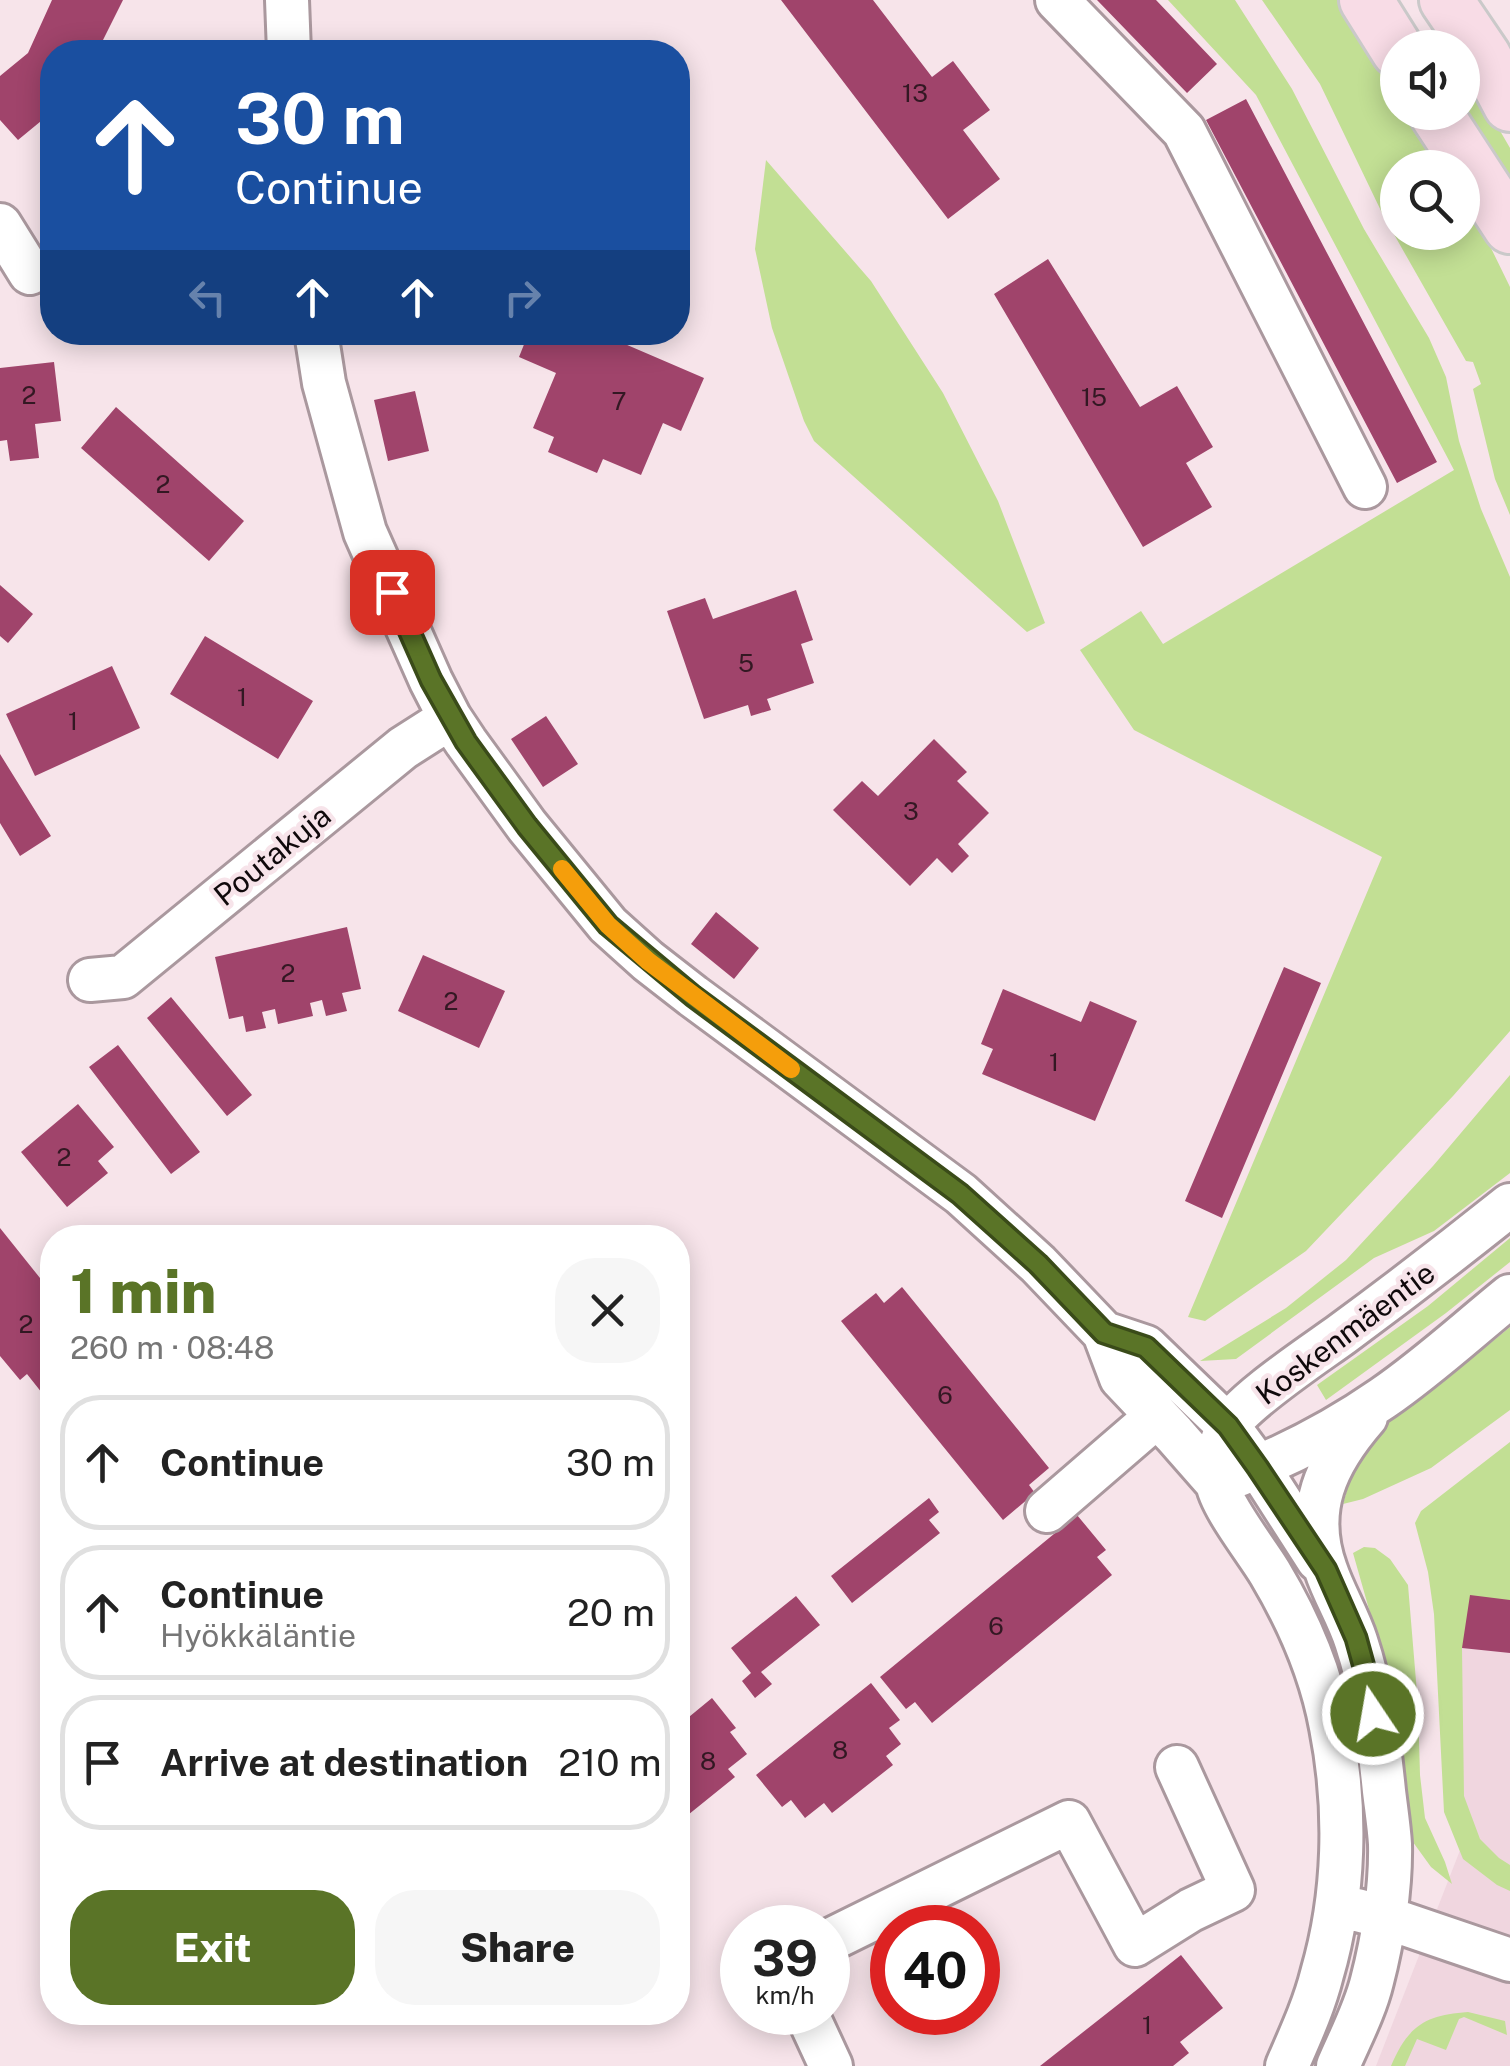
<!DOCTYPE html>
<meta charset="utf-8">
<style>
:root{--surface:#fff;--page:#f6f6f6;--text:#222;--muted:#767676;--line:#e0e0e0;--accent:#5a7427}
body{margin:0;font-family:"Public Sans",sans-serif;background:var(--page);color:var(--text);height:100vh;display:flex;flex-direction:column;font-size:38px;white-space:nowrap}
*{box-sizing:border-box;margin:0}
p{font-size:32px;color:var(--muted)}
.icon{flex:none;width:55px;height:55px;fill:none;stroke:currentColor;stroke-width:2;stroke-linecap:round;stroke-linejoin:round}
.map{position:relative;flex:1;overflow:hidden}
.side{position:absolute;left:40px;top:1225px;width:650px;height:800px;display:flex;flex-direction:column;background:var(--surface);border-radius:40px;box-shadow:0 5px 25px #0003}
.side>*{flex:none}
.guide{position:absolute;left:40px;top:40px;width:650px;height:305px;border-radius:40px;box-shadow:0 5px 25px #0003;background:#1a4fa0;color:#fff;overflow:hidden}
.fabs{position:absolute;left:1380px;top:30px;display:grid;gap:20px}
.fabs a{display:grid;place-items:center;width:100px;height:100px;border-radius:50%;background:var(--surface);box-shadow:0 5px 25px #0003;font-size:50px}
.speed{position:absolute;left:720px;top:1905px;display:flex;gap:20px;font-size:50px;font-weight:700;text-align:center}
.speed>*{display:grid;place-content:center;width:130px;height:130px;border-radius:50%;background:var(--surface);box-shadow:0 5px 25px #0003;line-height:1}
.speed small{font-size:25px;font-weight:400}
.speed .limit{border:15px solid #d22;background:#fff;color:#111}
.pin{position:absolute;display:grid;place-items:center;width:85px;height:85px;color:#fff;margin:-42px;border-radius:20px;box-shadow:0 5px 15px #0006}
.me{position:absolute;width:110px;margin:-55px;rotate:348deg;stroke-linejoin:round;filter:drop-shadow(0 0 8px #0008)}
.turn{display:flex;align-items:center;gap:35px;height:210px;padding:0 30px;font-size:45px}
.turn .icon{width:130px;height:130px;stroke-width:2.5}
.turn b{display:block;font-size:70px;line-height:85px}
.lanes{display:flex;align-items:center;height:95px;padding:0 30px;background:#0003;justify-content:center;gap:50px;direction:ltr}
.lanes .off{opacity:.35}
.round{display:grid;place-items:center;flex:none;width:105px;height:105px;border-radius:40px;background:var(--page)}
.head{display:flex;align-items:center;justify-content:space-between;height:170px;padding:0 30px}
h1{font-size:60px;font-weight:800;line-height:75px;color:var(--accent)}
.primary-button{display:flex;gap:20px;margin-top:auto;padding:20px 30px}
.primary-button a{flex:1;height:115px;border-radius:40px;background:var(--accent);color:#fff;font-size:40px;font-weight:800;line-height:115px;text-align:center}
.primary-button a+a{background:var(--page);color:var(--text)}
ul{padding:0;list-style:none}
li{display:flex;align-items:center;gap:30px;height:135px;margin:0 20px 15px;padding:0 10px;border:5px solid var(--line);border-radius:40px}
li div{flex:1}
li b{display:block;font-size:38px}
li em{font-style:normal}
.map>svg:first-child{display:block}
.built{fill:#f0d6df}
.green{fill:#c2df94}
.building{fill:#a0446b}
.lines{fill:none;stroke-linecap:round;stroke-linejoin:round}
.minor-casing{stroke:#aa989e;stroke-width:48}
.major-casing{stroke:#cac9c9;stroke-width:58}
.minor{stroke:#fff;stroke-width:42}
.major{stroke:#f8dce6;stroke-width:52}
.route-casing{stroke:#3a4b19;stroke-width:25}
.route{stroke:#5a7427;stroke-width:18}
.slow{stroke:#f59e0b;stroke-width:18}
.labels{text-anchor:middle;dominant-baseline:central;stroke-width:9;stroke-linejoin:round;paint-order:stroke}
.number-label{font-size:25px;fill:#331823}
.street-label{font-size:30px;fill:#0f090b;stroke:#f7e4ea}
</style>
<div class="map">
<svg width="1510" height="2066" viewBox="0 0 1510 2066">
<rect width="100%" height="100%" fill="#f7e4ea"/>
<!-- built -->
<path class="built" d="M1510,1490V2066H1376L1464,1840L1452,1677L1467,1542Z"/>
<!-- green -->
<path class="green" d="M1168,0H1235L1292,89L1364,229L1429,338L1446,377L1459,441L1481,509L1510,577V1031L1453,1096L1306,1251L1205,1321L1188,1317L1382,857L1134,730L1080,650L1141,611L1163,644L1454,470L1256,95Z
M1262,0H1342L1397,91L1398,112L1410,113L1443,167L1398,168V232H1462L1463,200L1490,246L1510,287V515L1495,479L1473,389L1481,384L1473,362L1466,361L1383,215L1320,84Z
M1463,67L1510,148V194L1462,112Z
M766,160L871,281L943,393L998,501L1045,623L1027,632L814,441L804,421L772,328L755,249Z
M1510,1075V1173L1434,1231L1374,1258L1236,1359L1200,1361L1286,1308L1346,1260L1433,1166Z
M1510,1238V1262L1446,1313L1326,1400L1317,1385L1428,1306Z
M1510,1327V1410L1431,1468L1363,1499L1343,1504L1355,1461L1388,1419L1477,1354Z
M1510,1442V1600L1462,1648L1464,1796L1480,1839L1499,1858L1510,1865V1891L1497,1885L1463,1859L1444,1812L1434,1614L1428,1572L1415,1523L1421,1511Z
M1364,1547L1375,1548L1390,1559L1408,1585L1418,1705L1420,1775L1425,1818L1445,1862L1452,1884L1431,1867L1410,1838L1392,1782L1388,1676L1353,1553Z
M1468,2012L1505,2021L1507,2035L1464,2017L1459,2019L1446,2050L1417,2039L1405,2066H1391C1408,2026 1425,2015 1468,2012Z"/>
<!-- building -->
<path class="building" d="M52,0H123L97,52H52V112L18,140L0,120V76L28,53Z
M781,0H873L932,77L953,61L990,110L963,130L1000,179L948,219Z
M1097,0H1156L1217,64L1187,93Z
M1246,99L1437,462L1397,483L1206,120Z
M1048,259L1140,407L1177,386L1213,447L1186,463L1212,507L1143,547L994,294Z
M529,332H597L704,378L681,431L663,423L641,475L603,459L597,473L548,452L554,437L533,428L556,373L519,357Z
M54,362L61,421L35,424L39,458L10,461L7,440L0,441V368Z
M415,391L429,451L388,461L374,400Z
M116,407L244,521L209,561L81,448Z
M0,585L33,614L8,643L0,636Z
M796,590L813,640L801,644L814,683L767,699L771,710L751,716L748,705L704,719L667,611L705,598L713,619Z
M205,636L313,701L278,759L170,694Z
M112,666L140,728L35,776L6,714Z
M546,716L578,764L543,787L511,739Z
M934,739L967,772L957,781L989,813L958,844L969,856L952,873L937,858L910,886L833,810L862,781L878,796Z
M0,754L51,836L20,856L0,823Z
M716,912L759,948L734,979L691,944Z
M347,927L361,989L342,993L347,1011L326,1016L322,1000L310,1003L313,1016L278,1024L275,1009L262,1012L266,1028L246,1032L243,1016L229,1019L215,957Z
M423,955L505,991L479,1048L398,1011Z
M1284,967L1321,983L1222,1218L1185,1201Z
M1003,989L1081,1022L1090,1001L1137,1021L1095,1121L982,1074L993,1049L981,1044Z
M171,997L252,1095L227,1116L147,1018Z
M118,1045L200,1152L171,1174L89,1067Z
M78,1104L114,1147L98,1161L108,1173L67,1207L21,1152Z
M0,1228L52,1293V1385L42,1393L27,1374L20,1380L0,1356Z
M902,1287L1049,1468L1029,1485L1035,1493L1003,1520L841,1321L876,1293L884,1303Z
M929,1498L939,1512L929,1520L940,1533L852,1603L831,1576Z
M1077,1515L1106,1550L1097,1557L1112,1575L932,1723L915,1702L906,1709L880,1677Z
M1470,1595L1510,1600V1653L1462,1648Z
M796,1596L820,1625L761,1672L772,1684L755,1698L742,1681L751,1673L731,1648Z
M871,1683L900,1720L889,1728L901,1744L886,1756L893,1765L832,1813L824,1803L805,1818L791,1800L782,1807L756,1775Z
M712,1698L736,1728L730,1732L747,1754L728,1769L735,1777L678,1823V1726Z
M1181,1955L1223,2008L1180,2042L1189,2053L1173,2066H1040Z"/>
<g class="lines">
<defs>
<path id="minor" d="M287,0L289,52
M1057,0L1184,131L1365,487
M0,225L30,273
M316,332L324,383L365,532L431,681L450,718L466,742L527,826L608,925L648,961L693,996L961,1194L1038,1264L1104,1333L1121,1378L1174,1434L1217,1483C1275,1462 1331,1434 1383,1398C1427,1368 1468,1330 1510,1296
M90,980L123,977L403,748L450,718
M1104,1333L1146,1347L1228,1426L1259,1468L1318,1560
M1047,1511L1157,1416
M1357,1910L1384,1917L1510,1960
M828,1941L1069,1822L1135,1945L1191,1910L1233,1890L1177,1767
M806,2012L831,2066
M1287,2066C1300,2036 1314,2006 1322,1974C1345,1895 1347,1808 1331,1727C1321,1673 1298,1620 1270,1573C1257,1551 1220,1505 1217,1482C1215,1466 1220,1444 1226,1430C1238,1404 1316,1353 1342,1334C1399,1292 1455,1249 1510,1205
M1338,2066C1350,2038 1365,2010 1372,1981C1383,1939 1391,1887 1390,1844C1389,1827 1386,1808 1384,1791C1379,1741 1372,1689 1356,1641C1348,1616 1334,1594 1326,1570C1304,1510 1326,1463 1366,1417"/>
<path id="major" d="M1366,0L1398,51
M1446,0L1484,56L1510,105
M1435,112L1510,227"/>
</defs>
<!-- minor casing -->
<use href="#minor" class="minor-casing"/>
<!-- major casing -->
<use href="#major" class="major-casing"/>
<!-- minor -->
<use href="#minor" class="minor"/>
<!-- major -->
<use href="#major" class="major"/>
</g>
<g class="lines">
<defs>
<path id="route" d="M392,592L431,680L466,742L527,826L608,925L693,996L960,1194L1038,1264L1104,1333L1146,1347L1228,1426L1258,1468L1326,1570L1356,1638L1367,1678L1373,1714"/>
</defs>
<!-- route casing -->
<use href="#route" class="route-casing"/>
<!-- route -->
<use href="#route" class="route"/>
<!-- slow -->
<path class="slow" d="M562,869L608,925L648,961L791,1069"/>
</g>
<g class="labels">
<!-- number labels -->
<g class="number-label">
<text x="915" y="93">13</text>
<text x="29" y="395">2</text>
<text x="1094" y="397">15</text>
<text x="619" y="401">7</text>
<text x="163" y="484">2</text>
<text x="746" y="663">5</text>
<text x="242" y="697">1</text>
<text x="73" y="721">1</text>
<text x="911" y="811">3</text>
<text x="288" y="973">2</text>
<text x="451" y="1001">2</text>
<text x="1054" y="1062">1</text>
<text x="64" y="1157">2</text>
<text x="26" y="1324">2</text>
<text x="945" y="1395">6</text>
<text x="996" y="1626">6</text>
<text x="840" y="1750">8</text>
<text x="708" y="1761">8</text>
<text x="1147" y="2025">1</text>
</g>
<!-- street labels -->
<g class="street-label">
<text transform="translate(272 855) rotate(-39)">Poutakuja</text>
<text transform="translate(1345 1333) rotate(-37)">Koskenmäentie</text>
</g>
</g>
</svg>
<div class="fabs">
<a><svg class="icon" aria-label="sound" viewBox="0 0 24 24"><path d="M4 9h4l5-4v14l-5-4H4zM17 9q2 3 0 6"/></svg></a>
<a><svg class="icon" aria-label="search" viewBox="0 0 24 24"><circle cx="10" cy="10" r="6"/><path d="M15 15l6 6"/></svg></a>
</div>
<div class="speed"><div>39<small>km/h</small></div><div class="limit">40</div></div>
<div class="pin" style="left:392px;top:592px;background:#d93025"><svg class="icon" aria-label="arrive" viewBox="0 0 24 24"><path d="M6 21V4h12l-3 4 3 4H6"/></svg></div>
<svg class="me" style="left:1373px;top:1714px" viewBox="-20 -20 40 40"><circle r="17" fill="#5a7427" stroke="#fff" stroke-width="3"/><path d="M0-11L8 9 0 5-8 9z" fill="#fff"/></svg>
<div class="guide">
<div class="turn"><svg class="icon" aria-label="ahead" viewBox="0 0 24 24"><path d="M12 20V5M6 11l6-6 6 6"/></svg><div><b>30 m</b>Continue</div></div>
<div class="lanes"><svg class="icon off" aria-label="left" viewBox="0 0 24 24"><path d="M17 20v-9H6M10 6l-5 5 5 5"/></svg><svg class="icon" aria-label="ahead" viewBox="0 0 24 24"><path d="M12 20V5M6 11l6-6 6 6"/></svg><svg class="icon" aria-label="ahead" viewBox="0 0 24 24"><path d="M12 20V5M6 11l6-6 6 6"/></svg><svg class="icon off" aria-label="right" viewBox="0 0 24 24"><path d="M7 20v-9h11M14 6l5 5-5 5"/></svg></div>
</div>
<section class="side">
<div class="head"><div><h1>1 min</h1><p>260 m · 08:48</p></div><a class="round"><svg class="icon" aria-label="close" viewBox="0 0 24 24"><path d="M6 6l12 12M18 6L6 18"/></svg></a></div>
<ul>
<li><svg class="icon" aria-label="ahead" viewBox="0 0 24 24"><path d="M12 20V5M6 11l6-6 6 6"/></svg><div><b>Continue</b></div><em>30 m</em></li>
<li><svg class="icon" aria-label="ahead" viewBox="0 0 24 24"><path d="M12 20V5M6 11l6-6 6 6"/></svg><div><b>Continue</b><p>Hyökkäläntie</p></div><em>20 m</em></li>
<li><svg class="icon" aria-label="arrive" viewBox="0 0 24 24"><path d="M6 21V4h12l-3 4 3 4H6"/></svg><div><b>Arrive at destination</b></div><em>210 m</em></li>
</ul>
<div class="primary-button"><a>Exit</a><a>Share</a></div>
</section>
</div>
